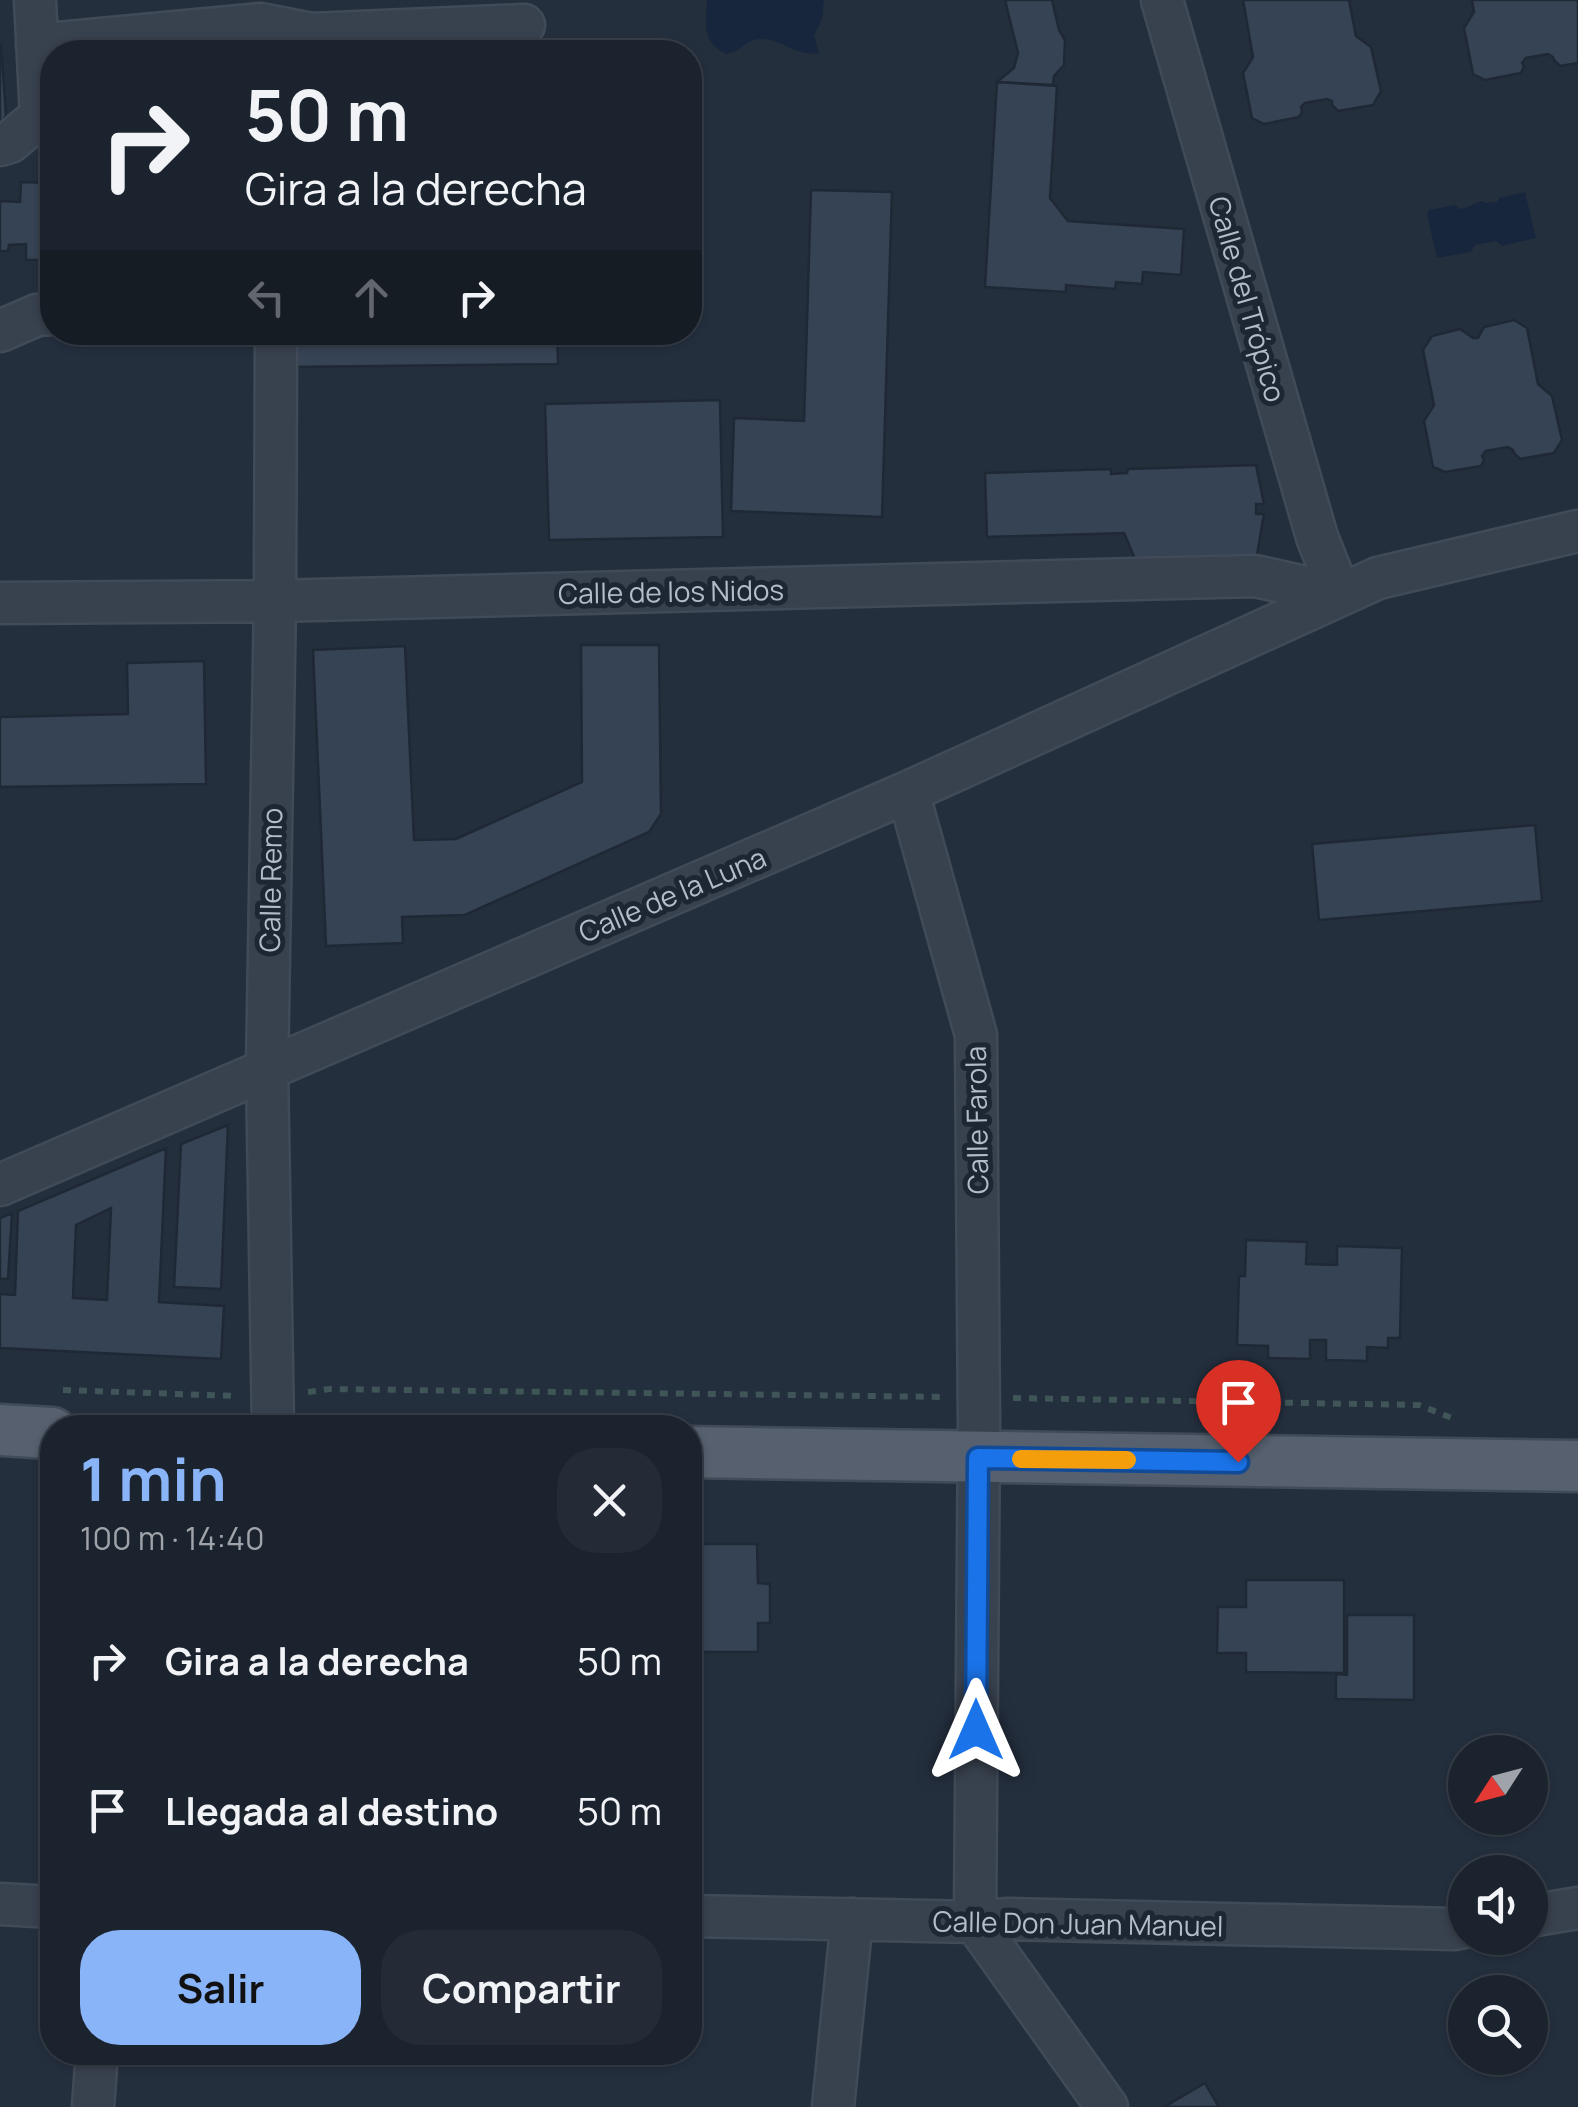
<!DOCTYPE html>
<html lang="es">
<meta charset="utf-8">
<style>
:root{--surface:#1b232e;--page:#242b36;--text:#f1f3f6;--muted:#a0a4aa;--line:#39404a;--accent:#8ab4f8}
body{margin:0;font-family:Manrope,sans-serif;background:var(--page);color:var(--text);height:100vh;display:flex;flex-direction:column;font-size:38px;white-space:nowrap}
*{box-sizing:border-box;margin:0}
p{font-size:32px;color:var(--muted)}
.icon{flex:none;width:55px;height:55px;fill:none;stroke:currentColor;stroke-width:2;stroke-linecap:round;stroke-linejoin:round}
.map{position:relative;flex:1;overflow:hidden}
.sheet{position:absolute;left:40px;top:1415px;width:662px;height:650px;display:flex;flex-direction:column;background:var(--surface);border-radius:40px;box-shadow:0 2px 8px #0004,0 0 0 2px var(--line)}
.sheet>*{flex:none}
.top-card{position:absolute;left:40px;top:40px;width:662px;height:305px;border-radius:40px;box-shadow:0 2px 8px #0004,0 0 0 2px var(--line);background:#1b232e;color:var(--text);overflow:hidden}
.needle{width:65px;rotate:234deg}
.controls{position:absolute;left:1448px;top:1735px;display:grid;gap:20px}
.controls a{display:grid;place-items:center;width:100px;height:100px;border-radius:50%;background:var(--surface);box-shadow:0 2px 8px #0004,0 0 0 2px var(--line);font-size:50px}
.pin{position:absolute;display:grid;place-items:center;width:85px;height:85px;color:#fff;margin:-102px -42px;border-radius:50% 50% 50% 0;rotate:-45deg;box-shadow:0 0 10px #0007}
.pin .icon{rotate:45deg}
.me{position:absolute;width:110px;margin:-55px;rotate:0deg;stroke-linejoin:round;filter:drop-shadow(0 0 8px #0008)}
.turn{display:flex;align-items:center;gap:35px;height:210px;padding:0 40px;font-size:45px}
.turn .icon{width:130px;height:130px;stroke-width:2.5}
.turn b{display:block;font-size:70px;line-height:85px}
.lanes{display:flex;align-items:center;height:95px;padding:0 40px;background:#0003;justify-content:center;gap:50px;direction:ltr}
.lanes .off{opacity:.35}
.round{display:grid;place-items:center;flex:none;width:105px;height:105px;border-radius:40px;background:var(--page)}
.headline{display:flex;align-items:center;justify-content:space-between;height:170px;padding:0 40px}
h1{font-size:60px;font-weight:700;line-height:75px;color:var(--accent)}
.button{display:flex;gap:20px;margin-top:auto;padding:20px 40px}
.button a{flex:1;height:115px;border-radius:40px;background:var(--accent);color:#111;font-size:40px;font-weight:700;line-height:115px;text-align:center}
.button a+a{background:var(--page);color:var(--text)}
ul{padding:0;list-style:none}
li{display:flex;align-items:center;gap:30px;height:150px;padding:0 40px}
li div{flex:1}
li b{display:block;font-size:38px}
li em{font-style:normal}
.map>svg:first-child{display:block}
.water{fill:#17263c}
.building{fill:#364354;stroke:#1f2835;stroke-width:2.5;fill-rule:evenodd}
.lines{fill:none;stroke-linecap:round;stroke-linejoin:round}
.minor-casing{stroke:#414a57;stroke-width:45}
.major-casing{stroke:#414a57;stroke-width:55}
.path{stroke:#3f5557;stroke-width:6;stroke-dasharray:8 8;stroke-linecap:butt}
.minor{stroke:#38414e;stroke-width:40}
.major{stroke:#56606e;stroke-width:50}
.route-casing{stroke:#114b97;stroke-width:25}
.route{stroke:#1a73e8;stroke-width:18}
.slow{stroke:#f59e0b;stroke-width:18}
.labels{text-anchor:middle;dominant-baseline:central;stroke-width:10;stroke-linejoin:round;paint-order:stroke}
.street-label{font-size:28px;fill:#b4bcc9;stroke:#1d2633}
</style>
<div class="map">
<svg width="1578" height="2107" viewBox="0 0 1578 2107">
<rect width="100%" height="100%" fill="#242f3e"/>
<!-- water -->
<path class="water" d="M707,0H824L822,19L814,36L819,53C797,57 784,40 763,39C746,38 742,52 726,54C701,41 706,25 707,0Z
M1525,192L1536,238L1502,246L1496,241L1475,245L1471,252L1437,258L1427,214L1429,210L1455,205L1460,209C1469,208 1474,203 1482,201L1485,203L1497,202L1499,198Z
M574,333H616V342H574Z"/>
<!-- building -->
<path class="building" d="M1005,0H1052L1059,30L1065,40L1064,65L1054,76L1053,85L997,82L1014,68L1018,53Z
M1243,0H1349L1356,36L1371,47L1381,91L1373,105L1338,111L1332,105V101L1327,99L1305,103L1301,107L1302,112L1299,117L1264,124L1252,118L1243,73L1253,57Z
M1472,0H1578V63L1560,66L1554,60L1553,57L1548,54L1526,58L1522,63L1524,66L1521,73L1485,80L1473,74L1464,28L1474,12Z
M1,44L6,115L0,127V44Z
M997,82L1057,86L1050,198L1068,221L1184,229L1181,275L1143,272L1142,284L1116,282L1115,289L1066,285V292L985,287Z
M21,182L52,183V268L42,267L41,260H26V244L9,245L8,251H0V201L20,202Z
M811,190L892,192L882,517L731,511L734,418L804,421Z
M1514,320L1527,328L1538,384L1552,396L1562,440L1554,453L1520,459L1514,453L1513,450L1508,447L1486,451L1482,456L1484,460L1481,466L1445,472L1433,467L1424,421L1434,405L1423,350L1432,336L1460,329L1473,338H1478L1484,327Z
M286,332H557L558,364L286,367Z
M720,400L723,537L549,540L545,404Z
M1256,465L1264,504H1256V514H1264L1257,555L1135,559L1124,533L987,537L985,473L1111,469V474L1127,473L1128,469Z
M581,645H659L661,814L649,832L465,915L402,917L403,943L326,946L313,650L405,646L414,840L456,839L582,782Z
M204,661L206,784L0,787V717L128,714L127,663Z
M1535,825L1542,901L1319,920L1312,844Z
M228,1125L221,1289L174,1287L181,1144Z
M166,1148L159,1302L224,1306L221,1359L0,1348V1294L15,1295L18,1211ZM111,1208L107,1300L73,1298L76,1225Z
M12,1213L8,1279H0V1218Z
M1246,1240L1307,1242L1306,1264L1337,1265V1246L1402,1248L1400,1338H1388V1348L1367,1347V1361L1326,1360V1340H1310V1359L1268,1358V1346L1237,1345L1239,1276H1245Z
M702,1544H757L758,1583L770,1584V1623H758V1652H702Z
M1246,1580H1344V1673L1246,1672V1653H1217L1218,1607H1246Z
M1347,1615H1414V1700L1336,1699V1674L1347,1675Z
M1205,2083L1219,2107H1164Z"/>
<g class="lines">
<defs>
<path id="minor" d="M1162,0L1317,537L1340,595
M37,45L261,24L312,34L524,25
M0,145L10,142L41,116L35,0
M0,331L37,315L52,314
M0,603L275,601L1255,576L1340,595
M908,792L976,1035L979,1426L975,1922L1107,2107
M0,1185L908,792L1378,578L1578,531
M273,1428L267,1069L275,601L276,332
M0,1904L52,1907
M690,1916L975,1922L1009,1919L1455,1929L1465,1927
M1530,1916L1578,1908
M93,2107L97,2052
M833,2107L852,1919"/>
<path id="major" d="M0,1430L52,1433
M690,1452L1578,1466"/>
</defs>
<!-- minor casing -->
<use href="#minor" class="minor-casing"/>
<!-- major casing -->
<use href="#major" class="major-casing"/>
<!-- path -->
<path class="path" d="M63,1390L236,1396
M308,1392L330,1389L945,1397
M1013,1398L1419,1405L1457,1420"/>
<!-- minor -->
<use href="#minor" class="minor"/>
<!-- major -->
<use href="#major" class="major"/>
</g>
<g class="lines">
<defs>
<path id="route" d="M976,1730L978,1458L1238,1462"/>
</defs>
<!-- route casing -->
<use href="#route" class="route-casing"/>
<!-- route -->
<use href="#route" class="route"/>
<!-- slow -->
<path class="slow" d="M1021,1459L1127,1460"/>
</g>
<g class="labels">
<!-- street labels -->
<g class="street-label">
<text transform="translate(1248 299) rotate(74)">Calle del Trópico</text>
<text transform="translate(671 591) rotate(-1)">Calle de los Nidos</text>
<text transform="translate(270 880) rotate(-89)">Calle Remo</text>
<text transform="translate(672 894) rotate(-23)">Calle de la Luna</text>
<text transform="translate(976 1120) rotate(-91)">Calle Farola</text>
<text transform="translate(1078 1923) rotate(1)">Calle Don Juan Manuel</text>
</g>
</g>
</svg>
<div class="controls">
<a><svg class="needle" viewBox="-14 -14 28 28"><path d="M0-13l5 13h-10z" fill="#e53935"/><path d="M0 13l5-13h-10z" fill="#a0a4aa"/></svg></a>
<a><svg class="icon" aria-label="sound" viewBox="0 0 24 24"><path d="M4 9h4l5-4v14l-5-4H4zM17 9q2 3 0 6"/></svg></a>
<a><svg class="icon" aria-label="search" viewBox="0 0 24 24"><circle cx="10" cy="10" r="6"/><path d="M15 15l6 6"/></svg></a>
</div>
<div class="pin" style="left:1238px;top:1462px;background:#d93025"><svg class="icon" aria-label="arrive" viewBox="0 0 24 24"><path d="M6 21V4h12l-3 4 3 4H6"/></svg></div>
<svg class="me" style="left:976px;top:1730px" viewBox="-20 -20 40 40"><path d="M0-17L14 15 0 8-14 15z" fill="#1a73e8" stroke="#fff" stroke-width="4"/></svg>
<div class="top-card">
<div class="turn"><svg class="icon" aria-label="right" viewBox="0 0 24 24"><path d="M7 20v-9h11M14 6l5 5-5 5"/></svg><div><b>50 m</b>Gira a la derecha</div></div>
<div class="lanes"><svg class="icon off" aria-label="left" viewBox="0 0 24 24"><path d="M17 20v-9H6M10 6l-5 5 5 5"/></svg><svg class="icon off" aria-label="ahead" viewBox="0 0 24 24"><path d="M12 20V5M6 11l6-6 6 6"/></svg><svg class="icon" aria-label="right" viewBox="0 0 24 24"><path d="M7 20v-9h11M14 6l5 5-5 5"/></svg></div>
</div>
<section class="sheet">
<div class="headline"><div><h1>1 min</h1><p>100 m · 14:40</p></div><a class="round"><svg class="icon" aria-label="close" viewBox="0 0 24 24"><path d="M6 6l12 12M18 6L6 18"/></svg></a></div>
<ul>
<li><svg class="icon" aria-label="right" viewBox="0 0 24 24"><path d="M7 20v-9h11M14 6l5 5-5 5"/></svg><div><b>Gira a la derecha</b></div><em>50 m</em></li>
<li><svg class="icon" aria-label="arrive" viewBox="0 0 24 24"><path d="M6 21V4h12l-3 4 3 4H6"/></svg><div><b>Llegada al destino</b></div><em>50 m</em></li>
</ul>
<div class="button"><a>Salir</a><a>Compartir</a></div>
</section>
</div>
